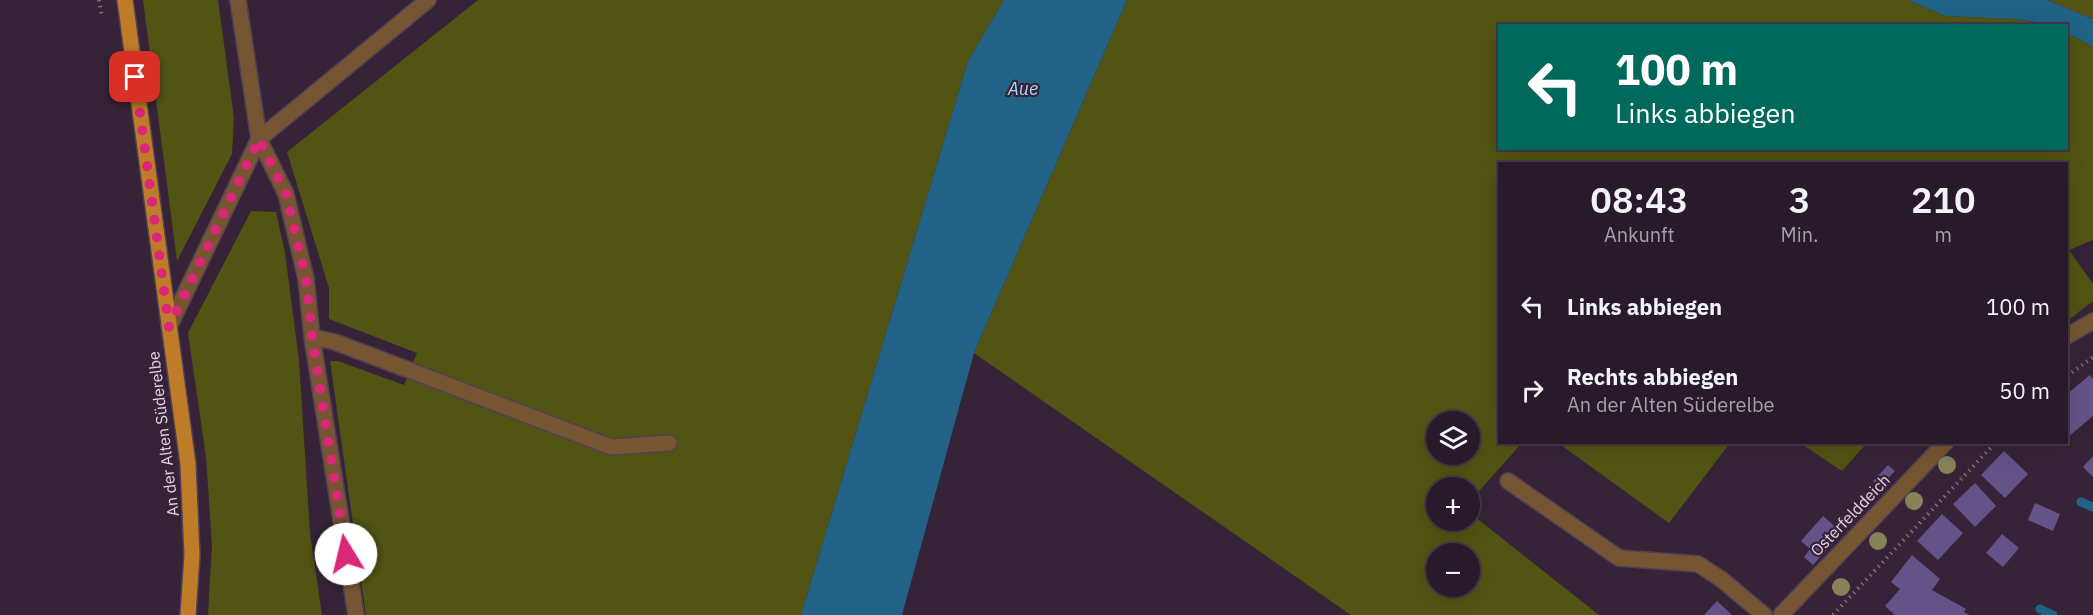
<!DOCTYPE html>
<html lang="de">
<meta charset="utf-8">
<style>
:root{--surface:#281a2a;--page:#342736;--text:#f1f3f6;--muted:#a5a1a8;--line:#443847}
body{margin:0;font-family:"IBM Plex Sans",sans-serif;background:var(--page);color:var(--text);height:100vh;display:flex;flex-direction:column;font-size:22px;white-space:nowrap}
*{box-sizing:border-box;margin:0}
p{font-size:20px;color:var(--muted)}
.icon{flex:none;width:33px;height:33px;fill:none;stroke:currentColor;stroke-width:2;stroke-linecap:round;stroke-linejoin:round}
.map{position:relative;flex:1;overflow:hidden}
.panel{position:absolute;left:1498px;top:162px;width:570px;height:282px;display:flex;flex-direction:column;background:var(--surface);border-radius:0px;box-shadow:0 6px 24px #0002,0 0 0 2px var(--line)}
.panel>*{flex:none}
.top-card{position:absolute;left:1498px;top:24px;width:570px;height:126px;border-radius:0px;box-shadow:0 6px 24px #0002,0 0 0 2px var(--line);background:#00695c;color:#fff;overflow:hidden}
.fabs{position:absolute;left:1426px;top:411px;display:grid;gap:12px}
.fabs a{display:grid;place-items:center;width:54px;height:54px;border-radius:50%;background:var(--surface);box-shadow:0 6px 24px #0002,0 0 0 2px var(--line);font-size:30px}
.pin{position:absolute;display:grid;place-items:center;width:51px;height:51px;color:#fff;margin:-26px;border-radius:12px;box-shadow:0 3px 9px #0006}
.me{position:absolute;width:66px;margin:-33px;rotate:351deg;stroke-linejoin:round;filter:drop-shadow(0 0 4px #0008)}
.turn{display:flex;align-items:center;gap:21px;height:126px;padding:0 18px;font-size:27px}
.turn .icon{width:78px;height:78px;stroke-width:2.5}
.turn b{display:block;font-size:42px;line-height:51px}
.eta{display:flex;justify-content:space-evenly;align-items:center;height:102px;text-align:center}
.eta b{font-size:36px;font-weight:600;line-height:42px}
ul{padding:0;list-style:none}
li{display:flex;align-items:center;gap:18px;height:84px;padding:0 18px}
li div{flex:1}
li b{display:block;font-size:22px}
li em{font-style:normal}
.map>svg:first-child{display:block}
.green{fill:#525413;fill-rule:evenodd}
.water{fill:#216286}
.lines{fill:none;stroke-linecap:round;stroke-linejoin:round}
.stream{stroke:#216286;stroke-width:9}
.building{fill:#645389}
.minor-casing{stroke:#524053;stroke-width:18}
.major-casing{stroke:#524053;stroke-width:18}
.path{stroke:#7b6b7d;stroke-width:4;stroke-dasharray:1.5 4.5;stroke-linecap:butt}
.minor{stroke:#755532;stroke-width:15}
.major{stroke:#be7c28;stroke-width:15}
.tree{fill:#878258}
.route{stroke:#db2777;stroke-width:10;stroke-dasharray:0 18}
.labels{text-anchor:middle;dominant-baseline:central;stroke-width:4.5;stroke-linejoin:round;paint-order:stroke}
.street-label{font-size:16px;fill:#e2d6e3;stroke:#362338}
.water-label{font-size:18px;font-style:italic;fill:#a5d8f9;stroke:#362338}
</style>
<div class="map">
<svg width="2093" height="615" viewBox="0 0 2093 615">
<rect width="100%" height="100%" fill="#362338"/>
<!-- green -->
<path class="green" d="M143,0H218L234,118L232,154L177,261Z
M478,0H1004L968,61L801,615H366L330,361H338L404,385L417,353L329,319V288L287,152Z
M1127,0H1908L1945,16L2014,19L2055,25L1500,26V148H2067V33L2093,47V240L2069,250L2093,284V301L2067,321V164H1500V442L1522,443L1470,501V488H1437V520H1470V513L1599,615H1351L974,353ZM1437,422H1470V454H1437ZM1437,554H1470V586H1437Z
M2047,0H2093V19Z
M251,211L276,212L285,253L299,360L310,534L322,615H208L212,545L206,457L188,333Z
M1558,443H1730L1669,523Z
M1800,443H1867L1842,471Z"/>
<!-- water -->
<path class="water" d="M1004,0H1127L974,353L902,615H801L968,61Z
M1908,0H2047L2093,19V47L2067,33V26L2014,19L1945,16Z"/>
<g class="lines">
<!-- stream -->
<path class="stream" d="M2081,502L2093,507
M2040,609L2053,615"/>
</g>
<!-- building -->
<path class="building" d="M2090,375L2093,379V416L2068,437L2067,394Z
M2004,451L2028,474L2005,498L1981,475Z
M2093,456V477L2083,467Z
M1888,465L1895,471L1880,487L1873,481Z
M1975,483L1996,506L1975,527L1953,504Z
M2035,503L2060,514L2053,531L2028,520Z
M1942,514L1963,533L1938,560L1917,541Z
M1823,516L1842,533L1813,565L1804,557L1810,549L1801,541Z
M2002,534L2019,548L2003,567L1986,553Z
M1912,555L1940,579L1932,590L1966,609L1964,612L1969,615H1895L1885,606L1900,589L1891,582Z
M1717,601L1732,615H1704Z"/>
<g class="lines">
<defs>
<path id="minor" d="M238,0L259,139L286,194L306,279L312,337L356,615
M169,327L259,139L428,0
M2067,336L2093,321
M312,337L335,342L611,447L669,443
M1508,481L1619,558L1698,564L1721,579L1764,615
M1781,615L1946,442"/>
<path id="major" d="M125,0L188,464L192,555L188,615"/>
</defs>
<!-- minor casing -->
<use href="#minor" class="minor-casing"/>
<!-- major casing -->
<use href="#major" class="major-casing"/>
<!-- path -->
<path class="path" d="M99,0L102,17
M2067,376L2093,357
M1833,615L1996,442"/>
<!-- minor -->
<use href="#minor" class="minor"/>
<!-- major -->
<use href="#major" class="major"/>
</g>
<!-- trees -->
<g class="tree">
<circle cx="1947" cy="465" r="9"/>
<circle cx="1914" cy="501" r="9"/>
<circle cx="1878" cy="541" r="9"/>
<circle cx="1841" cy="587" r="9"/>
</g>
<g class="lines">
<!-- route -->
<path class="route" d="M135,77L169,327L259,139L286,194L306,279L312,337L346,554"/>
</g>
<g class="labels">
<!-- street labels -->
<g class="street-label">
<text transform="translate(163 434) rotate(-97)">An der Alten Süderelbe</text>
<text transform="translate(1850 515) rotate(-46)">Osterfelddeich</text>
</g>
<!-- water labels -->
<g class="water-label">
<text x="1023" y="88">Aue</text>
</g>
</g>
</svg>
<div class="fabs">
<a><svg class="icon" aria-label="layers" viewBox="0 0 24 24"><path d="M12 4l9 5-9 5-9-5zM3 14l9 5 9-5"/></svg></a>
<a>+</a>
<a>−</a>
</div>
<div class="pin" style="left:135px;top:77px;background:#d93025"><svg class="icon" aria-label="arrive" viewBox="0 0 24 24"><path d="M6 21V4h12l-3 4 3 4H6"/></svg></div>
<svg class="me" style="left:346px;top:554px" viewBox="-20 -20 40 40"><circle r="19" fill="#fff"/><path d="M0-13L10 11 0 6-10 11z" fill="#db2777"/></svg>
<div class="top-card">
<div class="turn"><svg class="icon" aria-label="left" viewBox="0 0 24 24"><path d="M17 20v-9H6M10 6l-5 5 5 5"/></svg><div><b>100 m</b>Links abbiegen</div></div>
</div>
<section class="panel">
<div class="eta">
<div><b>08:43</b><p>Ankunft</p></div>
<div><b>3</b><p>Min.</p></div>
<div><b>210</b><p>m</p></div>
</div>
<ul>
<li><svg class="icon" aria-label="left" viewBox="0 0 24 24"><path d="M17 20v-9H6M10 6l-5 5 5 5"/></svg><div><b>Links abbiegen</b></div><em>100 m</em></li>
<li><svg class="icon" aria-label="right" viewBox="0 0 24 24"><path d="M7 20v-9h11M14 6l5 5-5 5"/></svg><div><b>Rechts abbiegen</b><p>An der Alten Süderelbe</p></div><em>50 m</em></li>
</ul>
</section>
</div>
